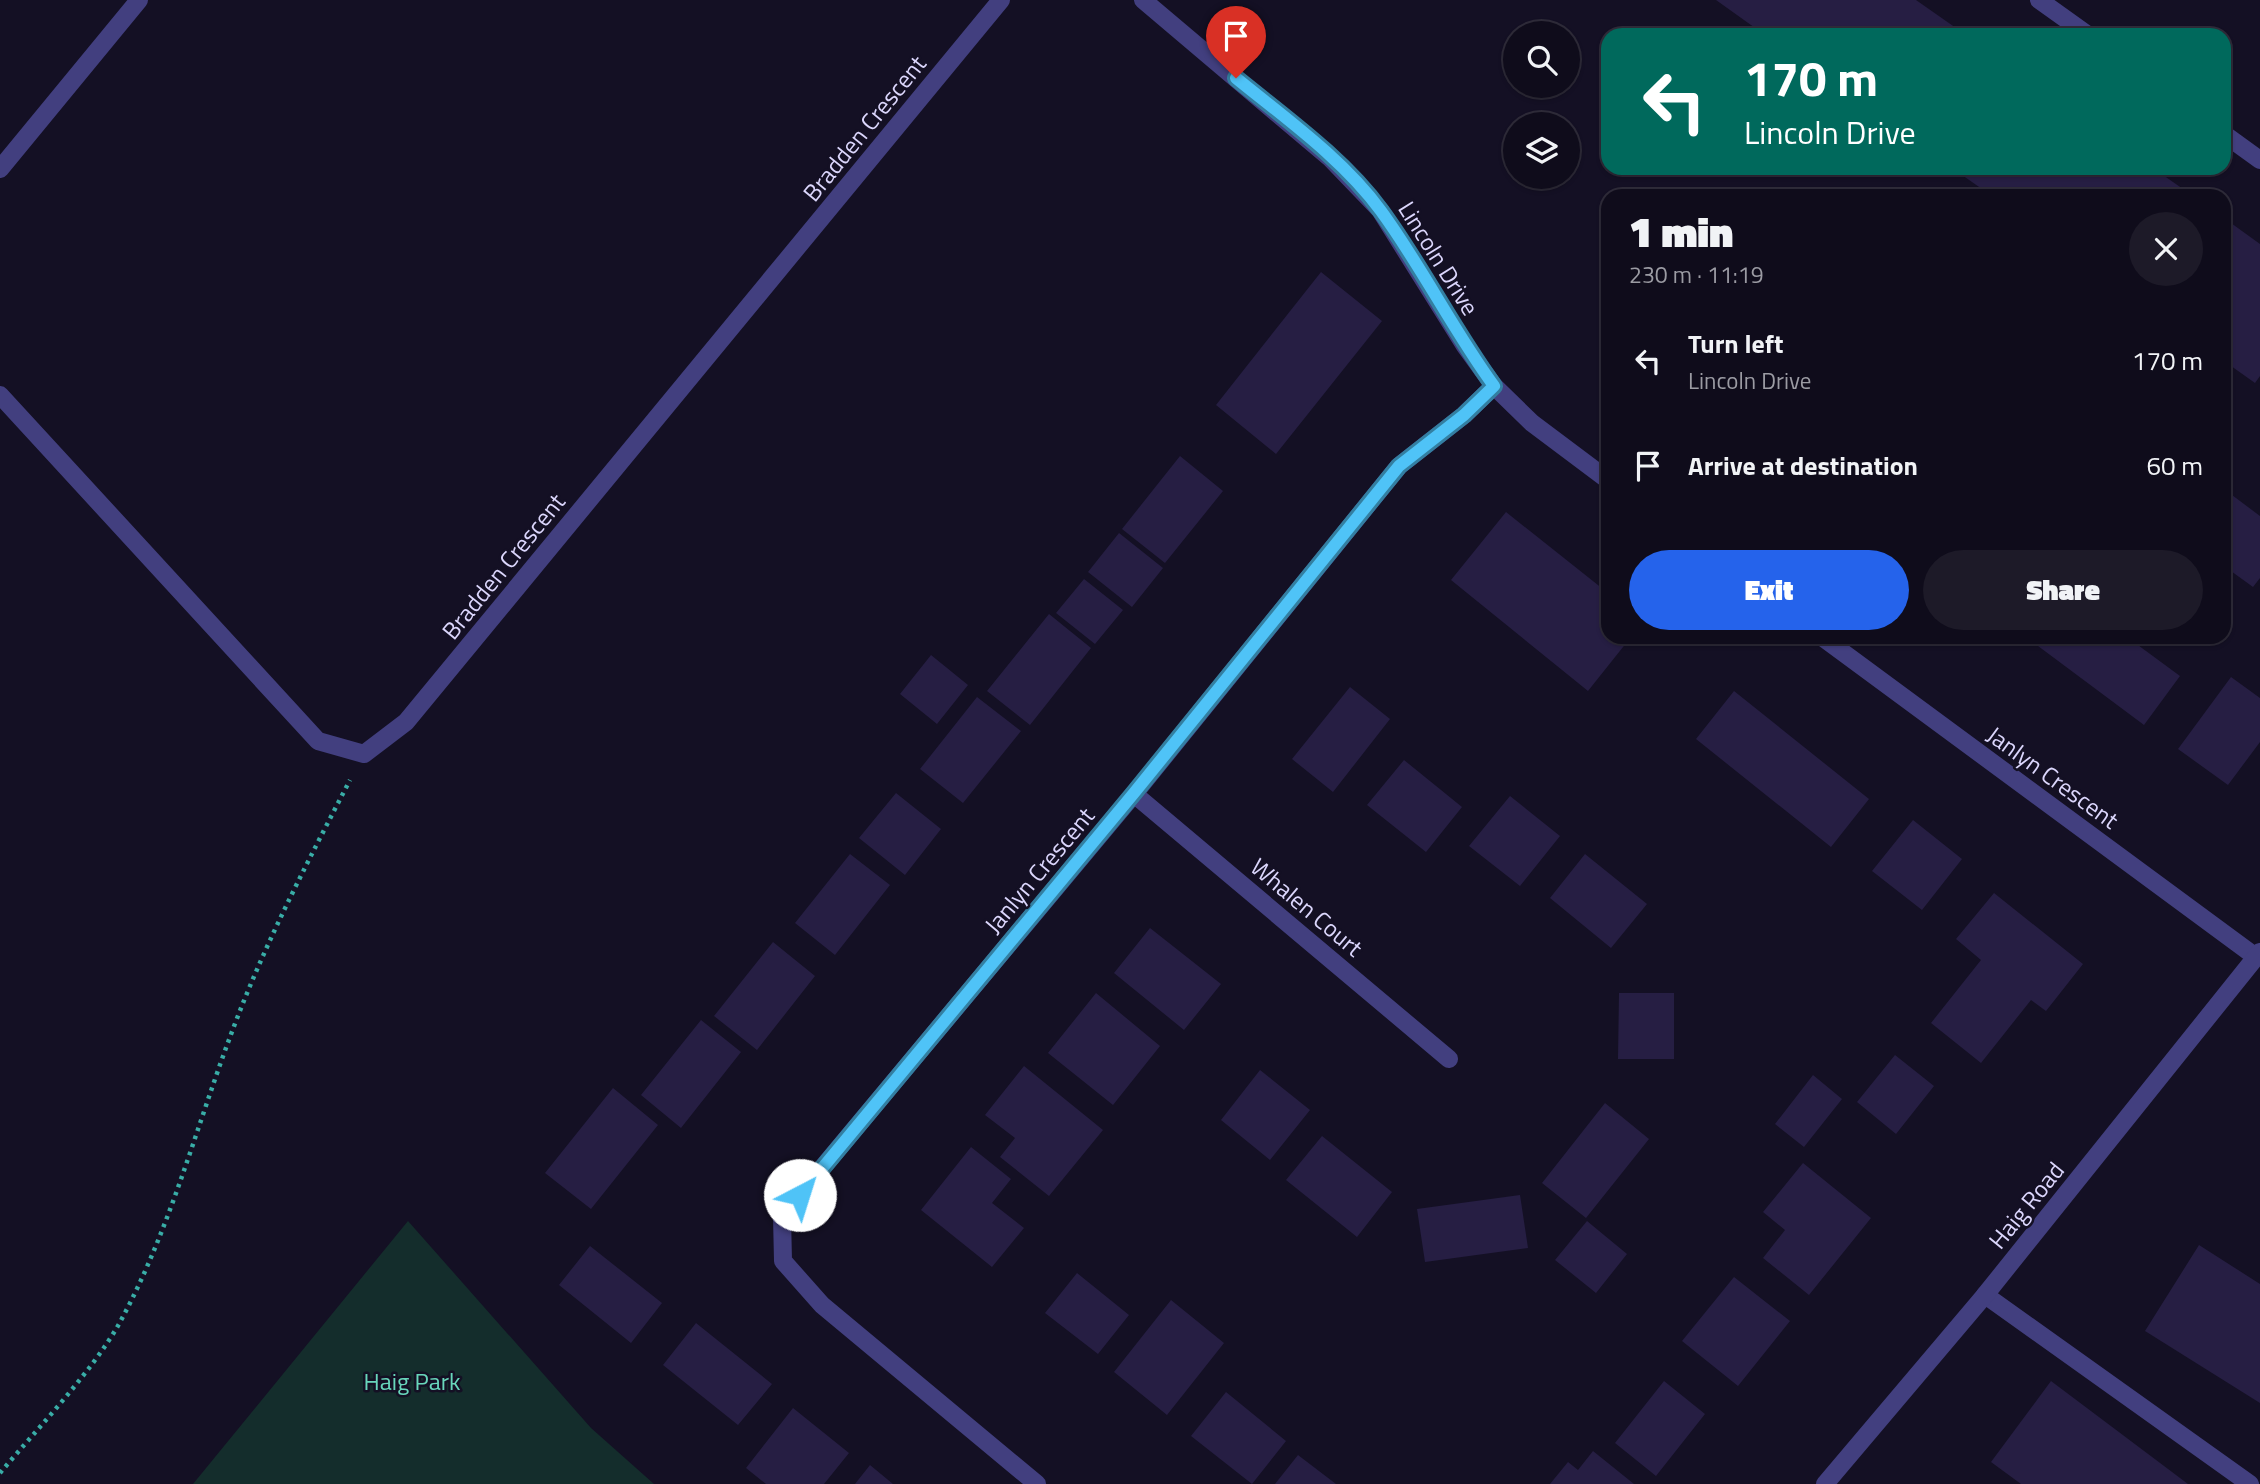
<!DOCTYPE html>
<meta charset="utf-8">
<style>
:root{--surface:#0f0c1b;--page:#1d1a28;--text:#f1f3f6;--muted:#9b9ba3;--line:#2f2c3a;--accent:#2563eb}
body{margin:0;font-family:"Titillium Web",sans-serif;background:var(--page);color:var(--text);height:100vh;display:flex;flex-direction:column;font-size:26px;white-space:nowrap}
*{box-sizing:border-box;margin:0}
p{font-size:23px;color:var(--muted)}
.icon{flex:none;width:38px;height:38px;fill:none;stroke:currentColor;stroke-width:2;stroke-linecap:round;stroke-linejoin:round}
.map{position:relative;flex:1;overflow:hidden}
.panel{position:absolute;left:1601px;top:189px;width:630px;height:455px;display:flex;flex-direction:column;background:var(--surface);border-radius:21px;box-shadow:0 2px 5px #0004,0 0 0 2px var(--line)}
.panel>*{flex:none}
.banner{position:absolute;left:1601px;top:28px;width:630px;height:147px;border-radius:21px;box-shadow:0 2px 5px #0004,0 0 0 2px var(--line);background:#00695c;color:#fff;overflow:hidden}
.controls{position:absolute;left:1503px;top:21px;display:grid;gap:14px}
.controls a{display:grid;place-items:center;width:77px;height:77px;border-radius:50%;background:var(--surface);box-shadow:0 2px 5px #0004,0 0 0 2px var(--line);font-size:35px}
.pin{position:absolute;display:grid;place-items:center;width:60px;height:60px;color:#fff;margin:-72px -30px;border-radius:50% 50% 50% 0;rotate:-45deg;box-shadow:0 0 7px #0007}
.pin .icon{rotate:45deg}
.me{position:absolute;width:77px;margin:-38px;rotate:40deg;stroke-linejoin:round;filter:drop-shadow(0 0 5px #0008)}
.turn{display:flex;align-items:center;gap:24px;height:147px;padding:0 28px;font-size:32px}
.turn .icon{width:91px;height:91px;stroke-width:2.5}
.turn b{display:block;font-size:49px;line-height:60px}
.round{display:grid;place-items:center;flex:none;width:74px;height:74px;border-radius:37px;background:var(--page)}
.summary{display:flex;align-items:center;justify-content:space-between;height:119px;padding:0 28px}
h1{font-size:42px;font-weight:800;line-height:52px}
.action{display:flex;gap:14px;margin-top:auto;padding:14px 28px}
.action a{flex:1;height:80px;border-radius:42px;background:var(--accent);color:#fff;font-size:28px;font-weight:800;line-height:80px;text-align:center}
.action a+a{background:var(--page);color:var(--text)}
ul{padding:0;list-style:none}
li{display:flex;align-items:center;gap:21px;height:105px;padding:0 28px}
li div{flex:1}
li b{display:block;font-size:26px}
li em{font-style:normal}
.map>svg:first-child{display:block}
.green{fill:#142d2c}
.building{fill:#261e43}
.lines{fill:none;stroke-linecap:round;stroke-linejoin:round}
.path{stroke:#39ada7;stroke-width:4.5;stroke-dasharray:3.5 5;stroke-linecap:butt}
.service{stroke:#423f7f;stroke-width:18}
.minor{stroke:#423f7f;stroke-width:18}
.tertiary{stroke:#423f7f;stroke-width:18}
.route-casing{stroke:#337fa1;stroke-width:18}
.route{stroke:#4fc3f7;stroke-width:12}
.labels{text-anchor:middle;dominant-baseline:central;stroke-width:5;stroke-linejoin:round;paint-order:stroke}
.street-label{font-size:24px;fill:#dbd6fc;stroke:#141024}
.park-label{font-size:24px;fill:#68d6bb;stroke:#141024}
</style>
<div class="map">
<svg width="2260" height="1484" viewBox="0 0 2260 1484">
<rect width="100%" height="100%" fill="#141024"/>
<!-- green -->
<path class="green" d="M408,1221L591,1428L654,1484H193Z"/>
<!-- building -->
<path class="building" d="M1716,0H1916L1966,35H1765Z
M1952,168H2153L2193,196H1992Z
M2224,218L2260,244V376L2255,383L2224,361Z
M1321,272L1382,321L1276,454L1216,405Z
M1180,456L1223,491L1165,563L1122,529Z
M2224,489L2260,516V578L2253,587L2224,566Z
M1506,512L1608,593V637H1631L1588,691L1451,580Z
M1119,533L1163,568L1132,607L1088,572Z
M1084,579L1123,610L1095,644L1056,613Z
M1049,614L1091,648L1030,725L987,691Z
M2026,637H2127L2180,676L2144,725Z
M931,655L968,685L937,724L900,694Z
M2231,677L2260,698V742L2228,785L2178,749Z
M1350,687L1390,719L1333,792L1292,759Z
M1734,691L1869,799L1831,847L1696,739Z
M977,697L1021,731L963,803L920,769Z
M1404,760L1462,807L1426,852L1367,805Z
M896,793L941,829L905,875L859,838Z
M1510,796L1560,836L1520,886L1469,846Z
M1913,820L1962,859L1922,910L1872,871Z
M850,854L890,885L835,955L795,923Z
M1585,854L1647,904L1611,948L1550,898Z
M1994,893L2083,964L2046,1011L2031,1000L1981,1063L1931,1023L1981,960L1956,939Z
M1150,928L1221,984L1184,1030L1114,973Z
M773,942L815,976L757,1050L714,1016Z
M1096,993L1160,1046L1113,1105L1048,1053Z
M1619,993H1674V1059H1618Z
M701,1020L741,1052L681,1128L641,1095Z
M1895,1055L1934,1086L1896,1134L1857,1102Z
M1024,1066L1103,1130L1049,1196L1000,1157L1015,1138L985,1115Z
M1260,1070L1310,1110L1270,1160L1221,1120Z
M1813,1075L1842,1099L1804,1147L1775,1124Z
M613,1088L658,1125L591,1209L545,1173Z
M1605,1103L1649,1139L1586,1218L1542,1183Z
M1322,1136L1392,1192L1357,1237L1286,1180Z
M971,1147L1011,1179L992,1203L1024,1228L992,1267L921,1210Z
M1803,1163L1871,1218L1809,1295L1763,1258L1785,1230L1763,1212Z
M1520,1195L1528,1248L1425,1262L1417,1209Z
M1587,1221L1627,1254L1596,1293L1555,1260Z
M2199,1245L2260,1284V1403L2145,1331Z
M590,1246L662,1303L631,1343L559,1285Z
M1077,1273L1129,1315L1098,1354L1045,1313Z
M1734,1277L1790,1321L1738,1386L1682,1341Z
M1171,1300L1224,1343L1167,1415L1114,1372Z
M696,1323L772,1384L738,1425L663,1365Z
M1664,1381L1705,1414L1656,1476L1615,1443Z
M2051,1381L2188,1484H2021L1991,1462Z
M1226,1392L1286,1441L1252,1484L1191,1436Z
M793,1408L849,1453L824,1484H766L746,1468Z
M1593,1451L1634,1484H1550L1568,1462L1578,1470Z
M1298,1455L1336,1484H1275Z
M870,1465L893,1484H855Z"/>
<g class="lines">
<!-- path -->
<path class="path" d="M0,1473C37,1429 91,1373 119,1324C170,1231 196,1127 233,1029C265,943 308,861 350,780"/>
<!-- service -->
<path class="service" d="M2039,0L2088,35
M2224,134L2260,160
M1985,1295L2250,1484"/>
<!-- minor -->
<path class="minor" d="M1143,0L1331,159L1380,210L1465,346L1494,386
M0,169L139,0
M0,395L318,741L364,754L406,722L1001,0
M1822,637L2256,957
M1134,794L1449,1059
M1037,1484L822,1305L783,1261L782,1216L1134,794L1399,466L1464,415L1494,386L1532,423L1608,480"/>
<!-- tertiary -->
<path class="tertiary" d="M1825,1484L1985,1295L2260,952"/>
</g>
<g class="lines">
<defs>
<path id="route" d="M800,1195L1134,793L1399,466L1464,415L1494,386C1453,330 1422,267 1381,211C1343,159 1285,118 1236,78"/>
</defs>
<!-- route casing -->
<use href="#route" class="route-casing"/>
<!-- route -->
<use href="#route" class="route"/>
</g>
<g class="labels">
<!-- street labels -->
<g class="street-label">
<text transform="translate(864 128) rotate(-51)">Bradden Crescent</text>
<text transform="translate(1439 258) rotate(58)">Lincoln Drive</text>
<text transform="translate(503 566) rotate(-51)">Bradden Crescent</text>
<text transform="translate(2053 777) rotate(36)">Janlyn Crescent</text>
<text transform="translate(1039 870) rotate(-50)">Janlyn Crescent</text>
<text transform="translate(1307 907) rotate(40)">Whalen Court</text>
<text transform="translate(2026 1205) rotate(-51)">Haig Road</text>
</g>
<!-- park labels -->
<g class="park-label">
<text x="412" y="1381">Haig Park</text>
</g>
</g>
</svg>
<div class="controls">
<a><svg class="icon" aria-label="search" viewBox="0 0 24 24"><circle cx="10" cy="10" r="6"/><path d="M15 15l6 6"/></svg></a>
<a><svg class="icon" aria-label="layers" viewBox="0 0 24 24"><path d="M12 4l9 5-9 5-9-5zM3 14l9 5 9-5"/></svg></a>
</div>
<div class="pin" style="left:1236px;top:78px;background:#d93025"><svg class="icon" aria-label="arrive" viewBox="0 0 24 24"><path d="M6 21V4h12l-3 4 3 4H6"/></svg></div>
<svg class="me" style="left:800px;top:1195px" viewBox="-20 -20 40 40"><circle r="19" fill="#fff"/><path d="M0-13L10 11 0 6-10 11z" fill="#4fc3f7"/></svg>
<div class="banner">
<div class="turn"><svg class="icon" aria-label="left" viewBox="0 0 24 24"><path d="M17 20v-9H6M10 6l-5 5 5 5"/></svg><div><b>170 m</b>Lincoln Drive</div></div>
</div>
<section class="panel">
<div class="summary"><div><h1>1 min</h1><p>230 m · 11:19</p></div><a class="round"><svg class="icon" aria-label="close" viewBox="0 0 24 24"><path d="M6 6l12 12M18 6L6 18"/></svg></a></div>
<ul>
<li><svg class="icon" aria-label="left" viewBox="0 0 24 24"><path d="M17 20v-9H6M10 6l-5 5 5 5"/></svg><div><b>Turn left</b><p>Lincoln Drive</p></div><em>170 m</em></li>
<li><svg class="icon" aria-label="arrive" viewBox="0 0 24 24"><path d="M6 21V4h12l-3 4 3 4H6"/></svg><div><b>Arrive at destination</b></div><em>60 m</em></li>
</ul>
<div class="action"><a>Exit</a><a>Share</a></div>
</section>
</div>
